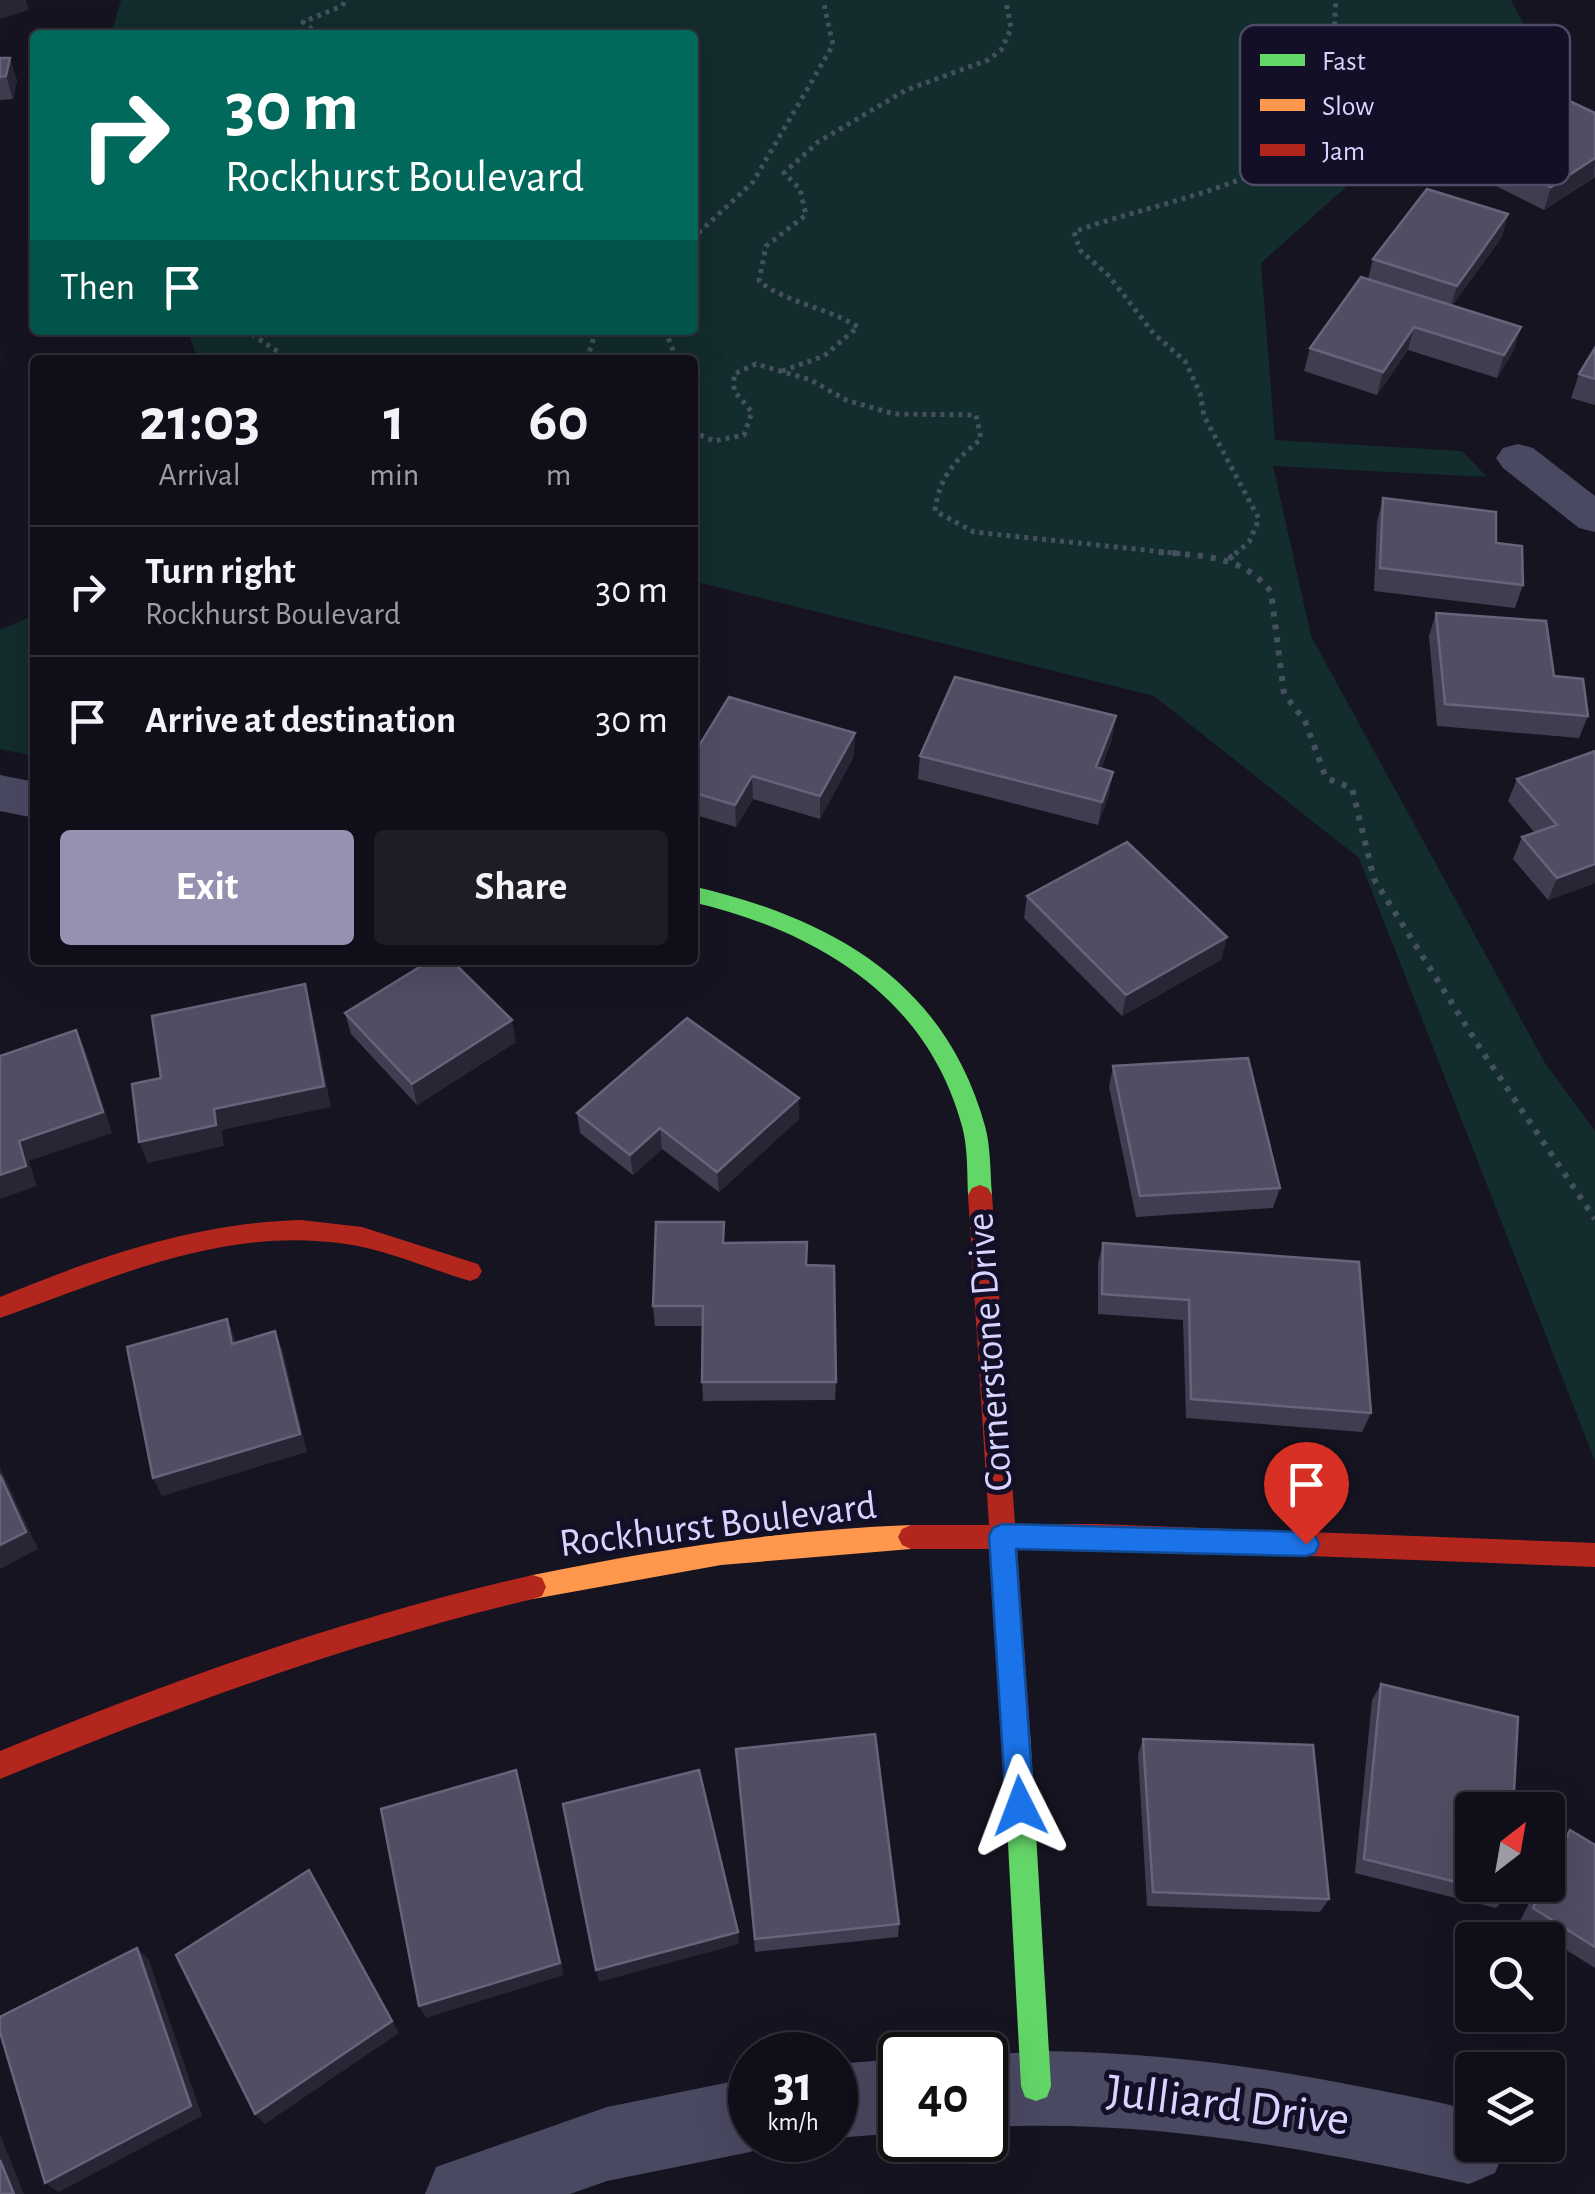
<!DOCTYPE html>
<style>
:root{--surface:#100f19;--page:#1e1d26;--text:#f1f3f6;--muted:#9c9ca2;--line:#302f38;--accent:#9591b1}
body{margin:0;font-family:"Alegreya Sans",sans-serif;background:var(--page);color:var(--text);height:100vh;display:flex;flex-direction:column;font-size:38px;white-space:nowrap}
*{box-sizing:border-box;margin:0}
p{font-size:32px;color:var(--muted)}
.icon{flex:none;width:55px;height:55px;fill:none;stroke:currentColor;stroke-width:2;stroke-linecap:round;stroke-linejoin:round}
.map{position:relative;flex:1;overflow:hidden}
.side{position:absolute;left:30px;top:355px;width:668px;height:610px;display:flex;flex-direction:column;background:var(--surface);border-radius:10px;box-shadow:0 10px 40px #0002,0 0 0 2px var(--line)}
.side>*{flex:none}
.banner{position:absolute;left:30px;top:30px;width:668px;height:305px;border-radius:10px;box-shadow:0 10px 40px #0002,0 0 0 2px var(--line);background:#00695c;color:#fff;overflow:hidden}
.needle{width:65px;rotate:31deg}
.tools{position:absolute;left:1455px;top:1792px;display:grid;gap:20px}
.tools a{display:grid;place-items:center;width:110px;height:110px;border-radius:10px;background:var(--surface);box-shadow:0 10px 40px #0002,0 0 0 2px var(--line);font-size:50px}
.speed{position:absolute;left:728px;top:2032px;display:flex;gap:20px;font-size:50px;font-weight:700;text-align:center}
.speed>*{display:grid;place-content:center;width:130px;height:130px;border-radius:50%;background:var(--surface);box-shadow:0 10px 40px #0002,0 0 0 2px var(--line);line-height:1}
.speed small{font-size:25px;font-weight:400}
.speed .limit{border:5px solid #111;border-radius:15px;background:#fff;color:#111}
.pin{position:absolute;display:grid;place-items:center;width:85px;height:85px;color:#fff;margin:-102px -42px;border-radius:50% 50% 50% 0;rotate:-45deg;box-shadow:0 0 10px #0007}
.pin .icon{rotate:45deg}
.me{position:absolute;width:110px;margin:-55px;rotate:357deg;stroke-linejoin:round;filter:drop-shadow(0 0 8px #0008)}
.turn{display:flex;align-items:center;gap:35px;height:210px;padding:0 30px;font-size:45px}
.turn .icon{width:130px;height:130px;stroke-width:2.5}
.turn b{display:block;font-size:70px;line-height:85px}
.then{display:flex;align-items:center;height:95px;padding:0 30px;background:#0003;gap:20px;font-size:38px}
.eta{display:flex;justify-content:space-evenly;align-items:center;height:170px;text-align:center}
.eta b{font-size:60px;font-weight:700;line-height:70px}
.action{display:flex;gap:20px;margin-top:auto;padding:20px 30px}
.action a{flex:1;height:115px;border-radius:10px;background:var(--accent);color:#fff;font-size:40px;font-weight:700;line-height:115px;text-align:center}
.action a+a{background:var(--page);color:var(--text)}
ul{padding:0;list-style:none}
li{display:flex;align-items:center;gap:30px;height:130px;padding:0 30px;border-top:2px solid var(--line)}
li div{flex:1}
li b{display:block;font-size:38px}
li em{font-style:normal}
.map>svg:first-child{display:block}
.green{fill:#132c2d}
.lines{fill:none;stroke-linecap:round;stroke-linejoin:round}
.path-far1{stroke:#44505f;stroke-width:5;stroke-dasharray:4 5;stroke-linecap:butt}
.path{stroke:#44505f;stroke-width:6;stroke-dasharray:5 8;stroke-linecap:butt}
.street{fill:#4a4962;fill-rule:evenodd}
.fast{fill:#63d668;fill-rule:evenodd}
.slow{fill:#ff974d;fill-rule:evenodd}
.jam{fill:#b3261e;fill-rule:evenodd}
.wall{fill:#403d50}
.shaded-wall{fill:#282635}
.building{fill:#504e63;stroke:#66637b;stroke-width:2.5}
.route{fill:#1a73e8;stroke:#114b97;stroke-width:2.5}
.labels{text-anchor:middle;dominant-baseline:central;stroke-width:10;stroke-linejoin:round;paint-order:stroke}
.street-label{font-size:40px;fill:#d9d4ff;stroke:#130f26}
.near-street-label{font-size:48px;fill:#d9d4ff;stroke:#130f26}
.key{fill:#130f26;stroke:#4e4a67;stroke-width:2.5}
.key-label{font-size:28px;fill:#d9d4ff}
</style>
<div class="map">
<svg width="1595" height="2194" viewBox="0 0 1595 2194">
<rect width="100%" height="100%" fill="#161421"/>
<!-- green -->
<path class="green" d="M121,0H1511L1547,69L1385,152L1261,263L1275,440L1462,451L1487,477L1273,466L1311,636L1545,1063L1595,1131V1461L1359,858L1154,696L693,581L692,360H198L187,330H692V35H111Z
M35,615V756L0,749V630Z"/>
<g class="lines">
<!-- path-far1 -->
<path class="path-far1" d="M319,35L303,22L342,6L346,0
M692,239L753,182L833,45L823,0
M234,330L253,335L290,360
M665,330L677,360
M587,360L594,337L591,330
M782,371L824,356L858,327C827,307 788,304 759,281L766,246L806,215L800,189L784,173L818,142L906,90L988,60L1001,50L1011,29L1006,0
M692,431L714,441L744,435L752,412L734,391V374L756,364L811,380L846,400L894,414L976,415L981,439C955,460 939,477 935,511L974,532L1183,554
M1235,554L1249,542L1259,519L1204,416L1200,393L1185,361L1154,334L1109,276L1080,250L1074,232C1136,207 1282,184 1318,128C1336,99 1333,35 1336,0"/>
<!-- path -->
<path class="path" d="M1159,552C1202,556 1243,555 1271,592L1284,694L1305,721L1326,778L1352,788L1374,879L1480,1048L1595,1219
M1229,559L1238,552"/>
<!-- street -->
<path class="street" d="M1518,444L1533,448L1595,496V532L1579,528L1503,468L1496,458L1503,448Z
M0,775L35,782V818L0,811Z
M1047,2051C1155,2053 1261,2066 1367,2088C1402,2095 1439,2101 1472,2111V2145L1506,2147L1495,2173L1469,2184C1308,2148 1151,2119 985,2127V2055H981Z
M900,2059V2133L835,2138V2064Z
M750,2078V2140H777L750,2152L607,2181L570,2194H425L436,2167L607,2107Z"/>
<!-- fast -->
<path class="fast" d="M692,886C831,918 945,981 985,1126C991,1148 990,1172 992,1195L988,1202L980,1205L972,1202L968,1195C967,1172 968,1148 962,1126C927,996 816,931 692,902Z
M1016,1719L1026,1723L1030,1732L1051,2086L1047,2097L1036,2101L1025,2097L1021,2086L1002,1732L1006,1723Z"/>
<!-- slow -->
<path class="slow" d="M911,1525L920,1529L924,1537L920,1545L911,1549L721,1565L533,1599L524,1596L520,1587L524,1578L533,1575C658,1549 783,1530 911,1525Z"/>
<!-- jam -->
<path class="jam" d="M980,1185L988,1188L992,1195L1015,1524H1099L1595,1543V1567L1099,1548H1017L1030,1732L1026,1741L1016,1745L1006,1741L1002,1732L991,1549H911L902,1545L898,1537L902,1529L911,1525H989L968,1195L972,1188Z
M301,1220L362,1227L478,1264L482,1271L478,1278L470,1281C429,1269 388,1250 346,1244C221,1226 114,1278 0,1318V1297C98,1257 194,1223 301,1220Z
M533,1575L542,1578L546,1587L542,1596L533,1599C349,1643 175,1707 0,1779V1751C174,1679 349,1617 533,1575Z"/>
</g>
<!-- wall -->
<path class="wall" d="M0,58H10L17,81L13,99L0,100Z
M1595,113V177L1544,210L1470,173L1476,150Z
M1508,214L1502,237L1452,306L1514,350L1497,378L1408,350L1377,395L1304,371L1310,348L1368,279L1373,259Z
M1595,348V405L1571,398L1579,374Z
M1383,498L1496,543L1523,585L1515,608L1374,591L1377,522Z
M1436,613L1554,676L1588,716L1579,738L1437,726L1429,636Z
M1112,739L1101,769L1109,794L1098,825L918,779L920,756Z
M1595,751V883L1548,900L1513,859L1522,837L1535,833L1508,801L1517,779Z
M854,756L820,819L753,799L736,827L692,814V757Z
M1027,896L1222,959L1122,1016L1024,918Z
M345,1013L516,1042L417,1105L351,1034Z
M1113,1066L1280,1188L1273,1208L1136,1217L1109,1087Z
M577,1113L799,1119L719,1192L662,1149L633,1175L580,1133Z
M724,1243L807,1265L836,1382L835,1400L703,1401L702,1382L703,1326H655L653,1306Z
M1103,1243L1371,1413L1362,1432L1186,1418L1183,1320L1098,1314V1263Z
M1381,1684L1508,1895L1496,1908L1355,1873L1372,1700Z
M1143,1739L1329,1899L1320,1912L1147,1906L1138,1754Z
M736,1749L899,1924L898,1937L755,1952Z
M1570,1830L1595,1845V1968L1520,1921L1538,1885H1548V1865L1557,1844Z"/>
<!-- shaded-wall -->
<path class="shaded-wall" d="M0,0H26L29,10L0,19Z
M10,58L17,81L13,99L6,76Z
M1595,158L1594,177L1544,210L1551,187Z
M1508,214L1502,237L1450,309L1457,286Z
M1414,327L1408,350L1377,395L1383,372Z
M1521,327L1514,350L1497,378L1504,355Z
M1116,716L1112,739L1093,790L1096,767Z
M855,733L854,756L820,819V796Z
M1113,772L1109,794L1098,825L1102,802Z
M752,776L753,799L736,827L735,805Z
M1595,864V883L1548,900L1557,878Z
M1227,937L1222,959L1122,1016L1126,995Z
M305,984L311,1006L331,1107L222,1130L224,1146L148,1163L139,1142Z
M512,1020L516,1042L417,1105L412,1084Z
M76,1030L86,1052L112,1133L29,1161L37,1186L0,1199V1175Z
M799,1098V1119L719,1192L717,1172Z
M660,1128L662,1149L633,1175L630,1155Z
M227,1319L235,1338L240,1363L232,1344Z
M275,1331L283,1351L307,1452L162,1496L153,1478Z
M0,1467L38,1549L0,1569Z
M516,1770L564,1975L426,2018L419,2006Z
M309,1870L399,2033L265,2124L255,2114Z
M738,1932L739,1944L599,1982L596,1970Z
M137,1948L149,1960L202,2116L59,2192L45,2183Z
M0,2134L24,2194H14L0,2160Z"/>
<!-- building -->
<path class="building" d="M0,58H10L6,76L0,77Z
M1563,98L1595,113V158L1551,187L1476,150Z
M1427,189L1508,214L1457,286L1373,259Z
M1361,277L1521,327L1504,355L1414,327L1383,372L1310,348Z
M1595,348V379L1579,374Z
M1383,498L1496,512V543L1522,546L1523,585L1380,568Z
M1436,613L1546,621L1554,676L1583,679L1588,716L1445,704Z
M955,677L1116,716L1096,767L1113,772L1102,802L920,756Z
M729,697L855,733L820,796L752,776L735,805L692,792V757Z
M1595,751V864L1557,878L1522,837L1557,825L1517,779Z
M1127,842L1227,937L1126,995L1027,896Z
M431,960H451L512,1020L412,1084L345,1013Z
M305,984L324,1086L214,1109L216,1125L139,1142L132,1084L161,1078L152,1016Z
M687,1018L799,1098L717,1172L660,1128L630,1155L577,1113Z
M76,1030L103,1112L19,1141L26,1166L0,1175V1056Z
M1248,1058L1280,1188L1140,1196L1113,1066Z
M656,1222H724L723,1243L807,1242L806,1265L834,1266L836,1382H702L703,1306H653Z
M1103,1243L1359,1262L1371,1413L1191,1399L1189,1300L1102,1294Z
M227,1319L232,1344L275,1331L300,1434L153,1478L127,1347Z
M0,1475L26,1532L0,1545Z
M1381,1684L1518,1717L1513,1810H1472V1885H1508V1895L1364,1859Z
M875,1734L899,1924L755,1939L736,1749Z
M1143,1739L1313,1745L1329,1899L1153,1892Z
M516,1770L560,1963L419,2006L381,1809Z
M699,1770L738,1932L596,1970L563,1804Z
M1570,1830L1595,1845V1947L1533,1908L1544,1885H1548V1877Z
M309,1870L392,2021L255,2114L176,1955Z
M137,1948L191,2106L45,2183L0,2032V2017Z
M0,2160L14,2194H0Z"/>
<!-- route -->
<path class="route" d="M1002,1524L1306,1532L1315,1536L1319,1544L1315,1553L1306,1556L1016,1549L1034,1806L1030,1816L1020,1821L1010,1816L1006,1806L989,1536L993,1528Z"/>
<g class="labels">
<!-- street labels -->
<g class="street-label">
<text transform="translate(990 1352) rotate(-94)">Cornerstone Drive</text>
<text transform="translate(718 1525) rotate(-7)">Rockhurst Boulevard</text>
</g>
<!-- near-street labels -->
<g class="near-street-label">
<text transform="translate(1228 2106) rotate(7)">Julliard Drive</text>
</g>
</g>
<!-- legend -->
<rect x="1240" y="25" width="330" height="160" rx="15" class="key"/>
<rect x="1260" y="54" width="45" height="12" fill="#63d668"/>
<rect x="1260" y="99" width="45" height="12" fill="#ff974d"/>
<rect x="1260" y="144" width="45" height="12" fill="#b3261e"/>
<g class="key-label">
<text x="1322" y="70">Fast</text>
<text x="1322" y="115">Slow</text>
<text x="1322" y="160">Jam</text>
</g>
</svg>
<div class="tools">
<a><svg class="needle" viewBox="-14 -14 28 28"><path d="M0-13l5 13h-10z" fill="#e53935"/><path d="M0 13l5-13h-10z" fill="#9c9ca2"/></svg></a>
<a><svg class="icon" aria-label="search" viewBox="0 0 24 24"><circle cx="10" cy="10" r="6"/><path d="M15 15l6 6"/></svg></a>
<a><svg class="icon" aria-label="layers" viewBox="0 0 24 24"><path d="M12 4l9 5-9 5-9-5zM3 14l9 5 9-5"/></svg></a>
</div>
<div class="speed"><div>31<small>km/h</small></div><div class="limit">40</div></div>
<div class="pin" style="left:1306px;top:1544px;background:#d93025"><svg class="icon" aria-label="arrive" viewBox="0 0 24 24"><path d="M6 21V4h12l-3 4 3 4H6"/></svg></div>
<svg class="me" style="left:1020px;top:1806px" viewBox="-20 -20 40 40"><path d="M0-17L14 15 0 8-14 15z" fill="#1a73e8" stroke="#fff" stroke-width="4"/></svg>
<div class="banner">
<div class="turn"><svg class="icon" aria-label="right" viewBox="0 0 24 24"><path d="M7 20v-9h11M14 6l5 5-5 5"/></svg><div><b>30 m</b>Rockhurst Boulevard</div></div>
<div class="then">Then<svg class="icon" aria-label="arrive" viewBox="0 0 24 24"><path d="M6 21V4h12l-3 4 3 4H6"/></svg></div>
</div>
<section class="side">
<div class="eta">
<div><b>21:03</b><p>Arrival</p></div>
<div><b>1</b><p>min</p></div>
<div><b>60</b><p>m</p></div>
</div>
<ul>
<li><svg class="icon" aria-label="right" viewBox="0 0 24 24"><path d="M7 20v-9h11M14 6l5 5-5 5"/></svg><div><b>Turn right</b><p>Rockhurst Boulevard</p></div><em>30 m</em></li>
<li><svg class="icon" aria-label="arrive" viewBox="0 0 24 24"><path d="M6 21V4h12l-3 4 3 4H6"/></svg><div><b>Arrive at destination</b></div><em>30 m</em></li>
</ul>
<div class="action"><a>Exit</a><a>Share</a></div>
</section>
</div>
